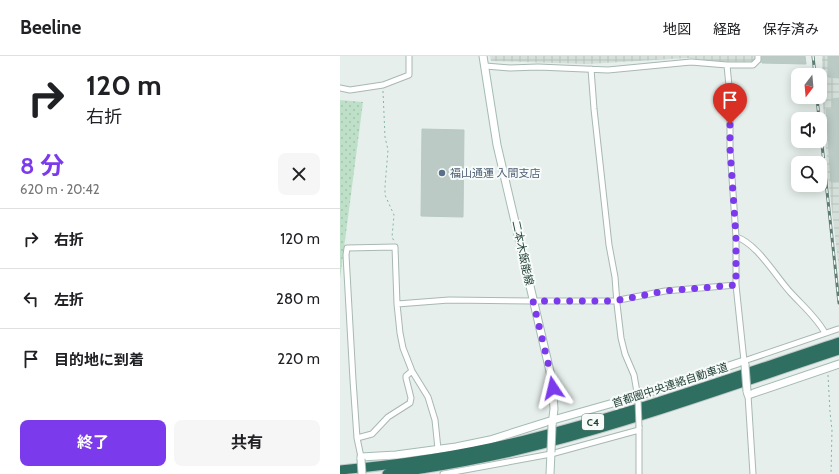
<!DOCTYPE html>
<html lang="ja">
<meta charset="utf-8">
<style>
:root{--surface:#fff;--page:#f6f6f6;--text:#202124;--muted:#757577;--line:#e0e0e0;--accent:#7c3aed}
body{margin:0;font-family:Cabin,"Noto Sans JP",sans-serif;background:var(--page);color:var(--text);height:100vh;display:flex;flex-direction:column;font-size:15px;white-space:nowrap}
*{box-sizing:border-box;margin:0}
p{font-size:13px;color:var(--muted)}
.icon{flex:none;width:22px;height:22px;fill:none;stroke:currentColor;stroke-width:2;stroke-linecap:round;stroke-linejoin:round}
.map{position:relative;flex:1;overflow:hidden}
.sheet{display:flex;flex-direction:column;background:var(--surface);width:340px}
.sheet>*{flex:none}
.banner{background:#fff;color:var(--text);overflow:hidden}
.needle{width:26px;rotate:196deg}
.tools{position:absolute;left:451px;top:12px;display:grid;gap:8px}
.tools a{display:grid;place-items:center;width:36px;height:36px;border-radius:8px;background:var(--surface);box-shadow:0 2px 10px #0003;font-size:20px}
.pin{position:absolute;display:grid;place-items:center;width:34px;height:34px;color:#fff;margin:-41px -17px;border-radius:50% 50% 50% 0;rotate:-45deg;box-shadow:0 0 4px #0007}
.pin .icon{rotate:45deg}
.me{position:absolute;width:44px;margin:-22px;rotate:350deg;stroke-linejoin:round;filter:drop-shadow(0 0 3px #0008)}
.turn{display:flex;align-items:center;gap:14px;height:84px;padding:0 20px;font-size:18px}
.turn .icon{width:52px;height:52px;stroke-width:2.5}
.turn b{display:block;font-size:28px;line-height:34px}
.round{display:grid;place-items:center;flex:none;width:42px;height:42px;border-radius:8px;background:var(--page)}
.headline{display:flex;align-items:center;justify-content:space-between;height:68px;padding:0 20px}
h1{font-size:24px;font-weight:700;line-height:30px;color:var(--accent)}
.primary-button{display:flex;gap:8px;margin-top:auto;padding:8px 20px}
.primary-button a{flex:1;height:46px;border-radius:8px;background:var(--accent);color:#fff;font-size:16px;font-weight:700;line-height:46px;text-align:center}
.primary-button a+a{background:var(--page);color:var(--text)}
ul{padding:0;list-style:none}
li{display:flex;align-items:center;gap:12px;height:60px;padding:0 20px;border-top:1px solid var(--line)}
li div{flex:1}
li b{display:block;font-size:15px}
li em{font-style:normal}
header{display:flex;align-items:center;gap:24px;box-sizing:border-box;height:56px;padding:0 20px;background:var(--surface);border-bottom:1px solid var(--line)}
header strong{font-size:19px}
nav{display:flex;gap:22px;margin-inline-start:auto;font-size:14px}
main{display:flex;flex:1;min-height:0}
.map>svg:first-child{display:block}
.industrial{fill:url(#industrial-grid)}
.grass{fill:url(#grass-dots)}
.building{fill:#bbcac4;stroke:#b8c9c2}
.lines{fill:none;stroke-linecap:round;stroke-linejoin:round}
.street-casing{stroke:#a8b8b2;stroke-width:7}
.secondary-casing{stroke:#a4bbb3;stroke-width:9}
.highway-casing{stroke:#c2cac8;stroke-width:11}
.path{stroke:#86b3a5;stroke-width:1;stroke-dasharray:2 3;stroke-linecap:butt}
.street{stroke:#fff;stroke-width:5}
.secondary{stroke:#fff;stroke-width:7}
.highway{stroke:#2f6f62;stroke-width:9}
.rail-casing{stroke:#5f7d75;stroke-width:3}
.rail{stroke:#f7fbf9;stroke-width:1.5;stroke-dasharray:4.5;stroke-linecap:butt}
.street-bridge-casing{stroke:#a8b8b2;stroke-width:7;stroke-linecap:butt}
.secondary-bridge-casing{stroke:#a4bbb3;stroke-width:9;stroke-linecap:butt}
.street-bridge{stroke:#fff;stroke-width:5}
.secondary-bridge{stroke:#fff;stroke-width:7}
.route{stroke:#7c3aed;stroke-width:7;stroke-dasharray:0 12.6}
.service-dot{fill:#5c6f8a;stroke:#f7fbf9;stroke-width:1.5}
.labels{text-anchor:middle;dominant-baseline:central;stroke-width:4;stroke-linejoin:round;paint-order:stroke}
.shield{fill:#f7fbf9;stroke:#637a73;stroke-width:1}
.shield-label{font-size:10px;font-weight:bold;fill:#24423a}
.service-label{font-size:11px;fill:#4e5e75;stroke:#f7fbf9;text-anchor:start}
.street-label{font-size:11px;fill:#24423a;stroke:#f7fbf9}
</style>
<header>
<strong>Beeline</strong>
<nav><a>地図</a><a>経路</a><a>保存済み</a></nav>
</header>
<main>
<section class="sheet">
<div class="banner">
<div class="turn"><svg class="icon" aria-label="right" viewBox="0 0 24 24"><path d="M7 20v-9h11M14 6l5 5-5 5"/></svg><div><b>120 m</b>右折</div></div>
</div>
<div class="headline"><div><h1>8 分</h1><p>620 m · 20:42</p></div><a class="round"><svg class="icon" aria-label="close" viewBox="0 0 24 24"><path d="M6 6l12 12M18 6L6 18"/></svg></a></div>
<ul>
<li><svg class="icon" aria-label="right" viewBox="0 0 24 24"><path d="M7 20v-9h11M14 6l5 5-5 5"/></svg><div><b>右折</b></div><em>120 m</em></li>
<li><svg class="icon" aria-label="left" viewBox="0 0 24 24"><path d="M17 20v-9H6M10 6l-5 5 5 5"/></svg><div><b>左折</b></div><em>280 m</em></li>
<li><svg class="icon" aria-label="arrive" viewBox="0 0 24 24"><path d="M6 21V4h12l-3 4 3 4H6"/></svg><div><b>目的地に到着</b></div><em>220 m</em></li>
</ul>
<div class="primary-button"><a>終了</a><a>共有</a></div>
</section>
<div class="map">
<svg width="499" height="418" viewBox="0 0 499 418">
<defs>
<pattern id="industrial-grid" width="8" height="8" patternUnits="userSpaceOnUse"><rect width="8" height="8" fill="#d4dfda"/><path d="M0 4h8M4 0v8" fill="none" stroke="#b6c1bc"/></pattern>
<pattern id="grass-dots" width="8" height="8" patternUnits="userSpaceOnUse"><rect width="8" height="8" fill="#bfe0c8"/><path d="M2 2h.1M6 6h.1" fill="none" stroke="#a4c1ad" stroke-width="1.8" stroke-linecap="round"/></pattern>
</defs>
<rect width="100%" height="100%" fill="#e6efeb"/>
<!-- industrial -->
<path class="industrial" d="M150,0H465L466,8L386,6L347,2L248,8L151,5Z
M482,0H499V215L488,121L482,32Z"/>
<!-- grass -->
<path class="grass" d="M0,44L23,46L0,223Z"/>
<!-- building -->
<path class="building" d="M422,0H465L466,8L422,7Z
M488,0H499V22L488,21Z
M499,42V126H491L486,53H492V43Z
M82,73L124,74L123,161L81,160Z"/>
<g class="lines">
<defs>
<path id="street" d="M387,9L390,41V92L396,181V229L404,305L498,273
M145,10L170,12L198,11L268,14L351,6L387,9H413L418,4V0
M251,13L254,53L269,189L275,221L277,248L281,282L285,298L294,319L298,342
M0,32L10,34L43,29L69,19V0
M396,181C417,187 436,221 451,237C463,250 477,262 485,277
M57,248L109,244L193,245H274L325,235L396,229
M408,339L413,418
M17,382L32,378L48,361L70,347L71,342L66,322V320L72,315
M21,401L17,382L13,324L6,199L7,192L55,191L57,248L60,277L63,292L72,315L88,341L95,364L98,393
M103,418L211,398L299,374
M299,418V371"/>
<path id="secondary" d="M143,0L157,89L212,324L214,353L212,369
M407,335L408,339L499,308
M21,403V401L56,399L116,391L150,384L213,364L298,340L404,305L405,309
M210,418L211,396"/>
<path id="highway" d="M0,414C66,408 132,398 196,381C299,355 399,319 499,286
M47,418C98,411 149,402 199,389C300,363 399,327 499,294"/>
</defs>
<!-- street casing -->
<use href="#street" class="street-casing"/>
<!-- secondary casing -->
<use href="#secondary" class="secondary-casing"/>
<!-- highway casing -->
<use href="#highway" class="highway-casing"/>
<!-- path -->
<path class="path" d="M43,35L45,81L48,94L45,130V139L54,159L52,181L54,185
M488,319L490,356L492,374L491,418"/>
<!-- street -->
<use href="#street" class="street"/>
<!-- secondary -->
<use href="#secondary" class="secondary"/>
<!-- highway -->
<use href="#highway" class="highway"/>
<defs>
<path id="rail" d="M473,0L475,19
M477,41L479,63
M480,70L499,247"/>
</defs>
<!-- rail casing -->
<use href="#rail" class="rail-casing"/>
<!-- rail -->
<use href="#rail" class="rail"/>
<defs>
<path id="street-bridge" d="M298,343L299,371"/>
<path id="secondary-bridge" d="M405,309L407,335
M211,396L212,369
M21,403L22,418"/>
</defs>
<!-- street-bridge casing -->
<use href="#street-bridge" class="street-bridge-casing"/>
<!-- secondary-bridge casing -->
<use href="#secondary-bridge" class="secondary-bridge-casing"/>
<!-- street-bridge -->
<use href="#street-bridge" class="street-bridge"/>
<!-- secondary-bridge -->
<use href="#secondary-bridge" class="secondary-bridge"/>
</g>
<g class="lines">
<!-- route -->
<path class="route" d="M213,332L210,315L193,245H274L325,235L396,229V181L390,92V68"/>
</g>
<!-- markers -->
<circle class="service-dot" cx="102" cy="117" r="4"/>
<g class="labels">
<!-- shield labels -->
<rect class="shield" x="242" y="358" width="22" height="16" rx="3"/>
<g class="shield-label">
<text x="253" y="366">C4</text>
</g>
<!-- service labels -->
<g class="service-label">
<text x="110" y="117">福山通運 入間支店</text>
</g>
<!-- street labels -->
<g class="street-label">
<text transform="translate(183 197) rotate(78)">二本木飯能線</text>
<text transform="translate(330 329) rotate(-18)">首都圏中央連絡自動車道</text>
</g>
</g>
</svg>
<div class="tools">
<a><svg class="needle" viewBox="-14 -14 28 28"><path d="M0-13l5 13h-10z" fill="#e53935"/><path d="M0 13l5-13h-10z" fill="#757577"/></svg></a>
<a><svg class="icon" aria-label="sound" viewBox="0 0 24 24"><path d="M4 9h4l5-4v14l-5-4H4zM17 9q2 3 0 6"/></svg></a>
<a><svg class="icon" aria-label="search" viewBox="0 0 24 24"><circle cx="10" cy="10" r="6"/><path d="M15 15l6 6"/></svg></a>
</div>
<div class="pin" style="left:390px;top:68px;background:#d93025"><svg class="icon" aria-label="arrive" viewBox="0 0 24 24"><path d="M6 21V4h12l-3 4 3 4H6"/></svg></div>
<svg class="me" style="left:213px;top:332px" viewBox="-20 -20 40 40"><path d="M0-17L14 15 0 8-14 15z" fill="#7c3aed" stroke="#fff" stroke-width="4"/></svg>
</div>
</main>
